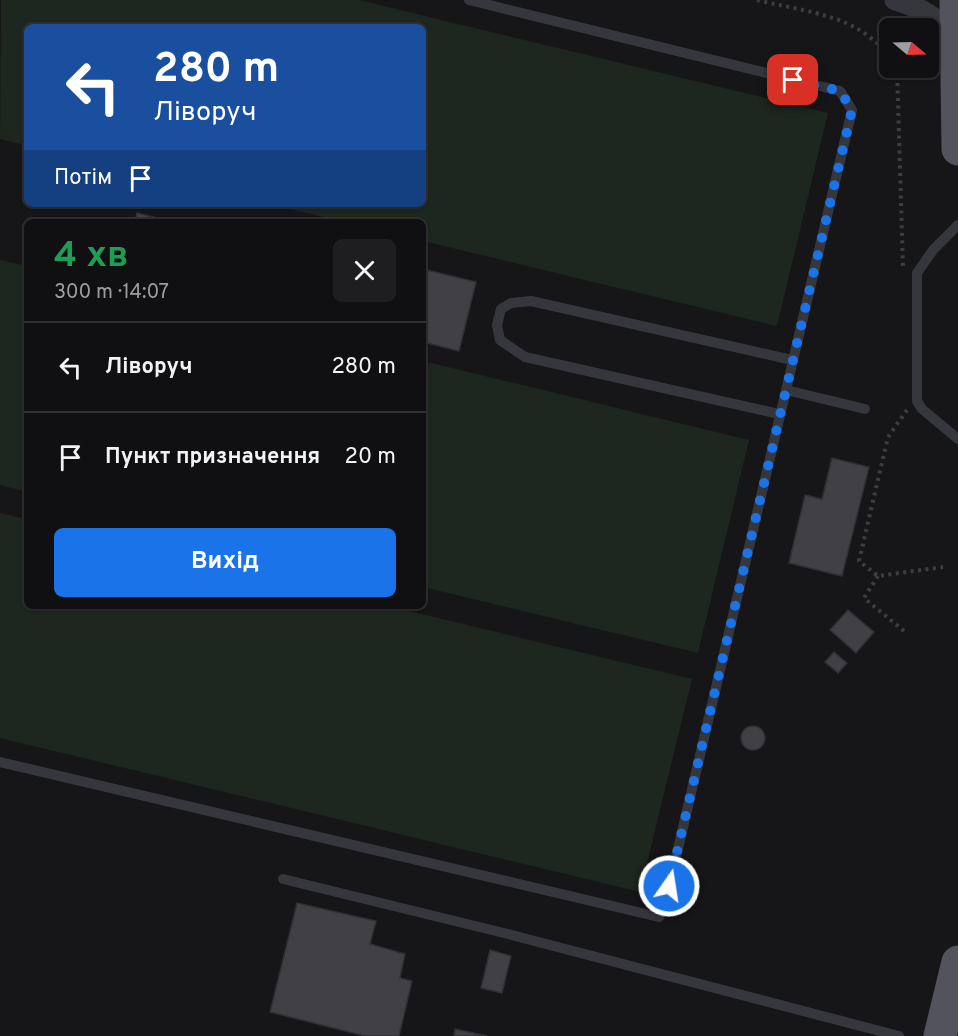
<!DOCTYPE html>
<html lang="uk">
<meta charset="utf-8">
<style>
:root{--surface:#101012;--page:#1e1e20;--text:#f1f3f6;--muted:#9c9d9f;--line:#303032;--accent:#1a73e8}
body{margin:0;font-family:Overpass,sans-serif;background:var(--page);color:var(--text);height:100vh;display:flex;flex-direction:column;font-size:22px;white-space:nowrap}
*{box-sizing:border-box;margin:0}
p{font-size:20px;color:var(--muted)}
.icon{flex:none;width:33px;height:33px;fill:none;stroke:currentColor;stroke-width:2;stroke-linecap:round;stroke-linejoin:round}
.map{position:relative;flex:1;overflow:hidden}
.drawer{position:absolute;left:24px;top:219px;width:402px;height:390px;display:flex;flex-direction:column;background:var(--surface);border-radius:9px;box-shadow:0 2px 4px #0004,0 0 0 2px var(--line)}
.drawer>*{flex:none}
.banner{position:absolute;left:24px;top:24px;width:402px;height:183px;border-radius:9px;box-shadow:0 2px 4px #0004,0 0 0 2px var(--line);background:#1a4fa0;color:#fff;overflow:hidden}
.needle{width:39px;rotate:109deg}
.fabs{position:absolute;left:879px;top:18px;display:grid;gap:12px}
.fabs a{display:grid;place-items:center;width:60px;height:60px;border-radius:9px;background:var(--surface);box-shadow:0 2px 4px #0004,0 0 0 2px var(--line);font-size:30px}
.pin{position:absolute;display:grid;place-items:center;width:51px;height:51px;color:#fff;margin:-26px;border-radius:12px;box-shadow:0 3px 9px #0006}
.me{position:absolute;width:66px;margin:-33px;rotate:13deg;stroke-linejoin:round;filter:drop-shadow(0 0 4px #0008)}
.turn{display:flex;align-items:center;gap:21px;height:126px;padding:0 30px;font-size:27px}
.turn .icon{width:78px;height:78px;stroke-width:2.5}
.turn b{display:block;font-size:42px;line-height:51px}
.then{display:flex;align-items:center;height:57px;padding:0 30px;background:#0003;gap:12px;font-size:22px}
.round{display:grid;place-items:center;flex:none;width:63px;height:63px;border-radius:9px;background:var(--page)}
.overview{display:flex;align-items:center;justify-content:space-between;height:102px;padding:0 30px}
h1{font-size:36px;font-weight:700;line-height:45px;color:#1e9e55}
.primary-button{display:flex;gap:12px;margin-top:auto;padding:12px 30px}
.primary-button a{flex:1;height:69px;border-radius:9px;background:var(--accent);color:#fff;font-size:24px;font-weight:700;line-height:69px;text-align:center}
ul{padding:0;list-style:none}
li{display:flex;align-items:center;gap:18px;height:90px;padding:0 30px;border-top:2px solid var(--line)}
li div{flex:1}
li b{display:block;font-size:22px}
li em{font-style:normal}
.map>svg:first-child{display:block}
.green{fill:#1d261f}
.building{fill:#404045;stroke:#302f34;stroke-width:1.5}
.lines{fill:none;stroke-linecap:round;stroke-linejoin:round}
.path{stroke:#3c3e44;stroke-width:4;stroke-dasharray:3 4.5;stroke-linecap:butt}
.lane{stroke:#36373d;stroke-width:10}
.street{stroke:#36373d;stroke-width:21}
.primary{stroke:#52535c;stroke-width:33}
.route{stroke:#1a73e8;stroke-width:10;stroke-dasharray:0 18}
</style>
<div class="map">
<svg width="958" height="1036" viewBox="0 0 958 1036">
<rect width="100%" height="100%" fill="#161518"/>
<!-- green -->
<path class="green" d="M1,0H359L828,113L777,326L423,241V222H344L269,204H423V27H27V146L0,139Z
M0,260L27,266V492L0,485Z
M423,361L749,440L698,653L423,587Z
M0,513L27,519V606H388L692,679L640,892L0,738Z"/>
<!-- building -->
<path class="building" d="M137,213L165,220L164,222H135Z
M423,269L476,282L459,351L423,342Z
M832,458L869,467L842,576L789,563L805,495L822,499Z
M848,610L874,632L856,653L830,630Z
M834,652L847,663L838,673L825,662Z
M741 738a12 12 0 1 1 24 0a12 12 0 1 1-24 0Z
M297,903L376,921L370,944L405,954L400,978L412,981L399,1036H365L270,1012Z
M490,950L511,956L502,993L481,988Z
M455,1029L487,1036H454Z"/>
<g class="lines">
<!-- path -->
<path class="path" d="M757,0C785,7 823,12 848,24C864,31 878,43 890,56
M897,68L903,268
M907,410L888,437L859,561L878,576L943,567
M878,576L864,598L904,631"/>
<!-- lane -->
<path class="lane" d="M958,225L933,250L917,273V401L922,409L958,439
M786,390L865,409
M779,414L525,357L500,340L497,325L501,309L511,303L531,301L792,360
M0,762L659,917L664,908L852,110L840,91L469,0
M283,879L508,934L899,1036"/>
<!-- street -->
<path class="street" d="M895,0C922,8 935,17 956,36"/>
<!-- primary -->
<path class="primary" d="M956,0L958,149
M940,1036L958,962"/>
</g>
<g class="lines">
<!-- route -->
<path class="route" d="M669,886L852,110L840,91L793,80"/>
</g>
</svg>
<div class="fabs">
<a><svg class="needle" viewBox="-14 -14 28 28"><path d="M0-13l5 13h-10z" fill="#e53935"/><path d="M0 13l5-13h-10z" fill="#9c9d9f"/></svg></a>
</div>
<div class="pin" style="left:793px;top:80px;background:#d93025"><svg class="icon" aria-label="arrive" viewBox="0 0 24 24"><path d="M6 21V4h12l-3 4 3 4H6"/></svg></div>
<svg class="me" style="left:669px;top:886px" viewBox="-20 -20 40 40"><circle r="17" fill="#1a73e8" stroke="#fff" stroke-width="3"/><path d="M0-11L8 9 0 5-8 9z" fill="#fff"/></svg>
<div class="banner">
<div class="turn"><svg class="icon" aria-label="left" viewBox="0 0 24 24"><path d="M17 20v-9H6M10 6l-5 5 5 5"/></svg><div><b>280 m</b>Ліворуч</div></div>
<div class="then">Потім<svg class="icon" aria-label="arrive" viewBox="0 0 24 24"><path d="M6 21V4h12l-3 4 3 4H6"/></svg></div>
</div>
<section class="drawer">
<div class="overview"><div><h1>4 хв</h1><p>300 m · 14:07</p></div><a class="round"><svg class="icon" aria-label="close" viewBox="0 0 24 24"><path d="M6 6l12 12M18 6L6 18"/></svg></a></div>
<ul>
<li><svg class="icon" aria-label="left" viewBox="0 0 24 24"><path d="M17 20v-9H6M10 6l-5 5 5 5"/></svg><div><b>Ліворуч</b></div><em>280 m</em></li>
<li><svg class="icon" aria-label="arrive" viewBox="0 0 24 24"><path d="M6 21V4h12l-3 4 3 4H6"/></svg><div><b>Пункт призначення</b></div><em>20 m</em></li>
</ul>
<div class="primary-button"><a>Вихід</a></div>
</section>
</div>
